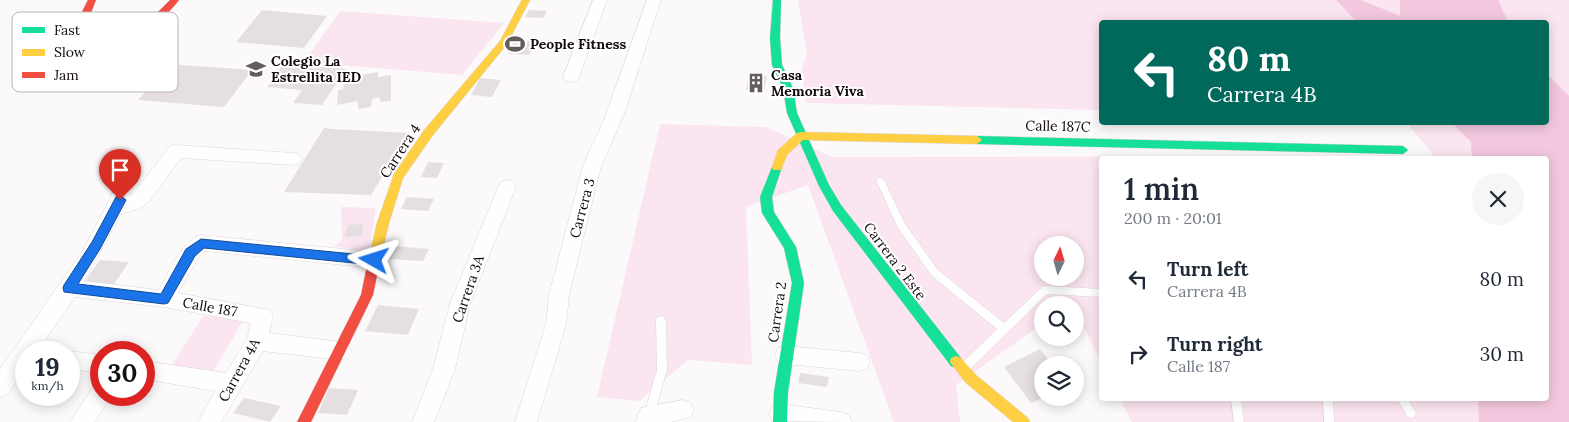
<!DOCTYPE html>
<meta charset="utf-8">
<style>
:root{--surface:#fff;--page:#f6f6f7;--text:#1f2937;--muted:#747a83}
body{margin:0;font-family:Lora,serif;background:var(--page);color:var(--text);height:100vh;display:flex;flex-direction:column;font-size:19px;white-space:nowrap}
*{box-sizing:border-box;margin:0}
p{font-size:16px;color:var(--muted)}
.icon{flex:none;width:28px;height:28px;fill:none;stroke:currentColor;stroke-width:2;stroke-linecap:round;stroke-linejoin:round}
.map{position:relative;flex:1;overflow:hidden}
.side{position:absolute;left:1099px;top:156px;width:450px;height:245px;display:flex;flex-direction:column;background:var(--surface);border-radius:5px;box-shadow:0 2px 12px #0003}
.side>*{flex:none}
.guide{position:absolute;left:1099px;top:20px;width:450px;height:105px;border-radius:5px;box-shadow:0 2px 12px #0003;background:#00695c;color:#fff;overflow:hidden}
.needle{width:32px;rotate:5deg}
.fabs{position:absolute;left:1034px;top:236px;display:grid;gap:10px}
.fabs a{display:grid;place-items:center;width:50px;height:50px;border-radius:50%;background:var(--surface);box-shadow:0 2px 12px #0003;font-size:25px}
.speed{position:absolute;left:15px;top:341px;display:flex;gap:10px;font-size:25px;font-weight:700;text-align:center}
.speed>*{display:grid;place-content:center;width:65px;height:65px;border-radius:50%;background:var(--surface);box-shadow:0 2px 12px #0003;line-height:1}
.speed small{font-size:12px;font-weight:400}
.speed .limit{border:8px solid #d22;background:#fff;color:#111}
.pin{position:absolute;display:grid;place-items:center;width:42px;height:42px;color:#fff;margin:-51px -21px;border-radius:50% 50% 50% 0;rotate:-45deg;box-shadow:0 0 5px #0007}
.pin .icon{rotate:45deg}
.me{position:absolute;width:55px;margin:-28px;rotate:276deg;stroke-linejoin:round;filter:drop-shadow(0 0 4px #0008)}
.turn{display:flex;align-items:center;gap:18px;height:105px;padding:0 25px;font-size:22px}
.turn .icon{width:65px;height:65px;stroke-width:2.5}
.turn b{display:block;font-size:35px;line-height:42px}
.round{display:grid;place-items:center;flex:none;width:52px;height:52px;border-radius:26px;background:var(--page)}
.head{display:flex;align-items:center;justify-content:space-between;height:85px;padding:0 25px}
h1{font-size:30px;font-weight:600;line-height:38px}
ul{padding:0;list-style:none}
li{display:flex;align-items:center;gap:15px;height:75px;padding:0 25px}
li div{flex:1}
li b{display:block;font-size:19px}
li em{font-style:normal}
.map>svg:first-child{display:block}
.green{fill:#fbe5f0;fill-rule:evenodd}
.forest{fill:#f3c8de}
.building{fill:#e5dfe2}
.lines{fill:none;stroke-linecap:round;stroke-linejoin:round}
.lane-casing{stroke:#dcd5d8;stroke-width:1}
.street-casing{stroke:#dcd5d8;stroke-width:1}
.fast-casing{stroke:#dcd5d8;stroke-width:1}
.slow-casing{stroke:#dcd5d8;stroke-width:1}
.jam-casing{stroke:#dcd5d8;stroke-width:1}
.lane{fill:#fffefe;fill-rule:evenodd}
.street{fill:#fffefe;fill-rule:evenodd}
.fast{fill:#16e098;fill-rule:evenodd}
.slow{fill:#ffcf43;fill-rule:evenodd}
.jam{fill:#f24e42;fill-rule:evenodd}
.route{fill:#1a73e8;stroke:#114b97}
.labels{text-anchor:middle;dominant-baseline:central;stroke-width:4;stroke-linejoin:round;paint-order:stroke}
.poi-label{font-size:14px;font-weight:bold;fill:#11090d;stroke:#fff;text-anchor:start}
.street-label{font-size:14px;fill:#11090d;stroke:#fff}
.key{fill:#fff;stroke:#b8b5b6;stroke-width:1}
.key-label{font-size:14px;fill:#11090d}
</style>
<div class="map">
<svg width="1569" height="422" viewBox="0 0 1569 422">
<rect width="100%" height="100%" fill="#fcf9fa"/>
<!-- green -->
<path class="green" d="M798,0H1569V422H1132L1120,399H1546V159H1101V361L1075,310V305H1042V324L956,385L960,422H894L808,185L746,207L752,365L688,360L639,401L597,397L660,124L766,127L832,157L1434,156L1407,123L1546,122V22H1101V110L806,103L802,70L807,54ZM1042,245H1075V278H1042Z
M340,11L504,23L462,75L304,62Z
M341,207L376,208L369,252L333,246L342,241Z
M203,316L244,319L212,374L169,370Z"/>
<!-- forest -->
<path class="forest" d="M1336,0H1361L1400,16V0H1498L1508,22H1357Z
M1546,73L1569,96V422H1479L1478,399H1546V159H1472L1471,142L1452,123L1546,122Z"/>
<!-- building -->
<path class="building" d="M262,10L327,16L304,48L236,42Z
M529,10L547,11L543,18L525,17Z
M513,41H537L529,55L508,54Z
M169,64L252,70L224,107L138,100Z
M283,64L346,69L322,105L293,103L302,90L267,87Z
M378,72V77L391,75V101L380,102V97L372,99L371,107L358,109V101L337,105L338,90L343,89L344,84L354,82L355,76Z
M749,74L767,76L764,91L746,90Z
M480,78L501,80L492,97L471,95Z
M324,128L333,129L409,133L371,195L284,192Z
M428,162L444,163L437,178L421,177Z
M407,197L434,199L428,211L401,209Z
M363,224L362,236L344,237L348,225Z
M393,246L429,249L423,261L387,259Z
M100,260L129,262L114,284L84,282Z
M378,305L419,309L408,335L365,331Z
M1040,349L1053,365H1042V398L1031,403L1004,367Z
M800,373L829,377L827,387L798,383Z
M329,388L358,390L347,415L318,413Z
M244,398L281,406L270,422L233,413Z"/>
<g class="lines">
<defs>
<path id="lane" d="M880,177L884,180L905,224L938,270L1004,323L1042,287L1045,286L1101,289V297L1047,294L969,370L965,371L961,370L960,367L961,364L997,329L932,276L898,228L876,180Z
M661,316L664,317L666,320L667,370L654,415L653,418L649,420L645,418L644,415L657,370L656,320L658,317Z
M1231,399H1241L1244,422H1234Z
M1323,399H1333L1334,422H1324Z
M1397,399H1408L1416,413L1415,416L1411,418L1407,416Z"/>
<path id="street" d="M593,0H607L579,77L577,81L571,82L565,81L563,77Z
M647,0H661L623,117L601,166L569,295L566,324L537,422H515L546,324L549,295L583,166L605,117Z
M176,145L293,153L299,154L302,159L299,164L293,165L181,158L148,203L139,209L121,214L84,281L159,290C169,272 180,242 201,235L374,252L381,254L384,260L381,266L374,268L205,251L198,258L178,293L270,310L273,316L269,333L340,342L348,344L351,351L348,358L340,360L263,351L221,422H198L215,391L144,379V361L226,373L247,339L251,323L164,307L75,297L37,352H26V367L8,394L0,397V369L82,252L108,203L123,169L129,167L135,169L138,174L129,196L134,193L170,146Z
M507,180L513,182L516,187L470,304L455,369L434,422H412L433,369L450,304L498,187L501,182Z
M786,346L859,353L867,355L870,362L867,369L859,371L786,364L778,362L775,355L778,348Z
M69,351L101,355V373L69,369V352H64Z
M101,384V395H112L94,422H70L93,387Z
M683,400L691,403L694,410L691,417L671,422H635L641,408Z
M780,404L841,412L849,415L852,422L772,421L769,414L772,407Z"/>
<path id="fast" d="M773,0H781L780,38L782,65L793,88L797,113L829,185L841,205L961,358L962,362L961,366L956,368L951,366L833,211L819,186L787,113L783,88L772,65L770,38Z
M977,136L1403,146L1408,150L1403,154L977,144L972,140Z
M777,163L782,167L772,197L774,212L796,247L804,283L788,392L787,422H773L774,392L792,283L784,248L762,213L760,197L772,167Z"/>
<path id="slow" d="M522,0H530L507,44L433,135L403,178L389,223L380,261L378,264H370L368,261L377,223L394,174L425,129L500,41Z
M801,132L977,136L982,140L977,144L803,140L787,155L781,170H773L772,167L778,150L797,133Z
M956,356L961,358L976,375L1028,418L1030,422H1013L966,383L950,362L951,358Z"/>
<path id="jam" d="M88,0H96L83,33C123,42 143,28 170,0H179C151,36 119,49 75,37L73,35L74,28Z
M374,256L378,258L380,261L373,295L311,422H297L361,295L368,261L370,258Z"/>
</defs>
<!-- lane casing -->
<use href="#lane" class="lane-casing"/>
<!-- street casing -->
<use href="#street" class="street-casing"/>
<!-- fast casing -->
<use href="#fast" class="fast-casing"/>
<!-- slow casing -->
<use href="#slow" class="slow-casing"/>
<!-- jam casing -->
<use href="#jam" class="jam-casing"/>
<!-- lane -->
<use href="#lane" class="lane"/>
<!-- street -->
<use href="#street" class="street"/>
<!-- fast -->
<use href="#fast" class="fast"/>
<!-- slow -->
<use href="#slow" class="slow"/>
<!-- jam -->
<use href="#jam" class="jam"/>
</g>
<!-- route -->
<path class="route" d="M120,195L126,200L100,249L78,284L161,294L186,249L201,239L374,256L378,257L379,260L378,264L374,265L204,248L195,256L168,303L164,304L64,292L63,288L64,285L92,242L116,197Z"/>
<!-- icons -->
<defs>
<symbol id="stadium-bare" viewBox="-9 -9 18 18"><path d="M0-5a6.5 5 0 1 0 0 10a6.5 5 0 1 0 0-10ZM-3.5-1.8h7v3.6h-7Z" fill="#635d60" stroke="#fff" stroke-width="2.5" paint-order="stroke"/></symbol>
<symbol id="school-bare" viewBox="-9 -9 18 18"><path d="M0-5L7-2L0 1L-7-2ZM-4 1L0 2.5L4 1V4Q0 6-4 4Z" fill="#635d60" stroke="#fff" stroke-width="2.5" paint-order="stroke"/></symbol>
<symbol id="building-bare" viewBox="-9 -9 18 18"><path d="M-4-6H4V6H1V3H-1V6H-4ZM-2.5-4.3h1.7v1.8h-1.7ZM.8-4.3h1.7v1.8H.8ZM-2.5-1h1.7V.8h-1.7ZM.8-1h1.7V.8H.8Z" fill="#635d60" stroke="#fff" stroke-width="2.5" paint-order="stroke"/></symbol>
</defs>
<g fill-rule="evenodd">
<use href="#stadium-bare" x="501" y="30" width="28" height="28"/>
<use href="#school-bare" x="242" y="55" width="28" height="28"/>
<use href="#building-bare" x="742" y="69" width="28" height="28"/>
</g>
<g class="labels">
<!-- poi labels -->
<g class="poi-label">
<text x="530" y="44">People Fitness</text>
<text x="271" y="61">Colegio La<tspan x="271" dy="16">Estrellita IED</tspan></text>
<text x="771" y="75">Casa<tspan x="771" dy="16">Memoria Viva</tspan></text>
</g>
<!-- street labels -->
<g class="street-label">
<text transform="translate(1058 126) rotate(1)">Calle 187C</text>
<text transform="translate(400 151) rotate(-57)">Carrera 4</text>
<text transform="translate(582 208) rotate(-75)">Carrera 3</text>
<text transform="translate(895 261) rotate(53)">Carrera 2 Este</text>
<text transform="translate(468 289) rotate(-71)">Carrera 3A</text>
<text transform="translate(210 307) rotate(10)">Calle 187</text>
<text transform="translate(777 312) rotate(-82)">Carrera 2</text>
<text transform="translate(239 370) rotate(-61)">Carrera 4A</text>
</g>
</g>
<!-- legend -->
<rect x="12" y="12" width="166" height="80" rx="8" class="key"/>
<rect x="22" y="27" width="23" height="6" fill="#16e098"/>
<rect x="22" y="49" width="23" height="7" fill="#ffcf43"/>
<rect x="22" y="72" width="23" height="6" fill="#f24e42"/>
<g class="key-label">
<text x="54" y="35">Fast</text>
<text x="54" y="57">Slow</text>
<text x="54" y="80">Jam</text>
</g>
</svg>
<div class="fabs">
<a><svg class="needle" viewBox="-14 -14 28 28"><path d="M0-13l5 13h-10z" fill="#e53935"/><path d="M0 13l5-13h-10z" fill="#747a83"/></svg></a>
<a><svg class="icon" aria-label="search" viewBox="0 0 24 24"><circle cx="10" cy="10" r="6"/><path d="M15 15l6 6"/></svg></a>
<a><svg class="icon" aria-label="layers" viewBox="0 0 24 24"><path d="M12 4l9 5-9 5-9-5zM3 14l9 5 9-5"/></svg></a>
</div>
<div class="speed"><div>19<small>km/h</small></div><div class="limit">30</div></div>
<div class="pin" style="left:120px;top:200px;background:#d93025"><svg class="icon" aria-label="arrive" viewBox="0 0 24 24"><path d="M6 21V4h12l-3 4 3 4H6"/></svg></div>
<svg class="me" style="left:374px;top:260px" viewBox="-20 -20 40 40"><path d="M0-17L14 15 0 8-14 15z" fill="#1a73e8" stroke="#fff" stroke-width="4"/></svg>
<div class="guide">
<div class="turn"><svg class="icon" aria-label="left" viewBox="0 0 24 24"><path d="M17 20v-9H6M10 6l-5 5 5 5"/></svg><div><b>80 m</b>Carrera 4B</div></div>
</div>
<section class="side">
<div class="head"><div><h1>1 min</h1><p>200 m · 20:01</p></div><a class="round"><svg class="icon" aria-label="close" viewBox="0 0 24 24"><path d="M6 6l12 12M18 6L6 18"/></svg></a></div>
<ul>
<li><svg class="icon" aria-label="left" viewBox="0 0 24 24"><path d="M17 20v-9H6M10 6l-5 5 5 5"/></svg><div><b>Turn left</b><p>Carrera 4B</p></div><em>80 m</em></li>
<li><svg class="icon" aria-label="right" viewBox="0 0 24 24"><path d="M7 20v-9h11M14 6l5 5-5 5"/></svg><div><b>Turn right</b><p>Calle 187</p></div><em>30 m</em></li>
</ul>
</section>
</div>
